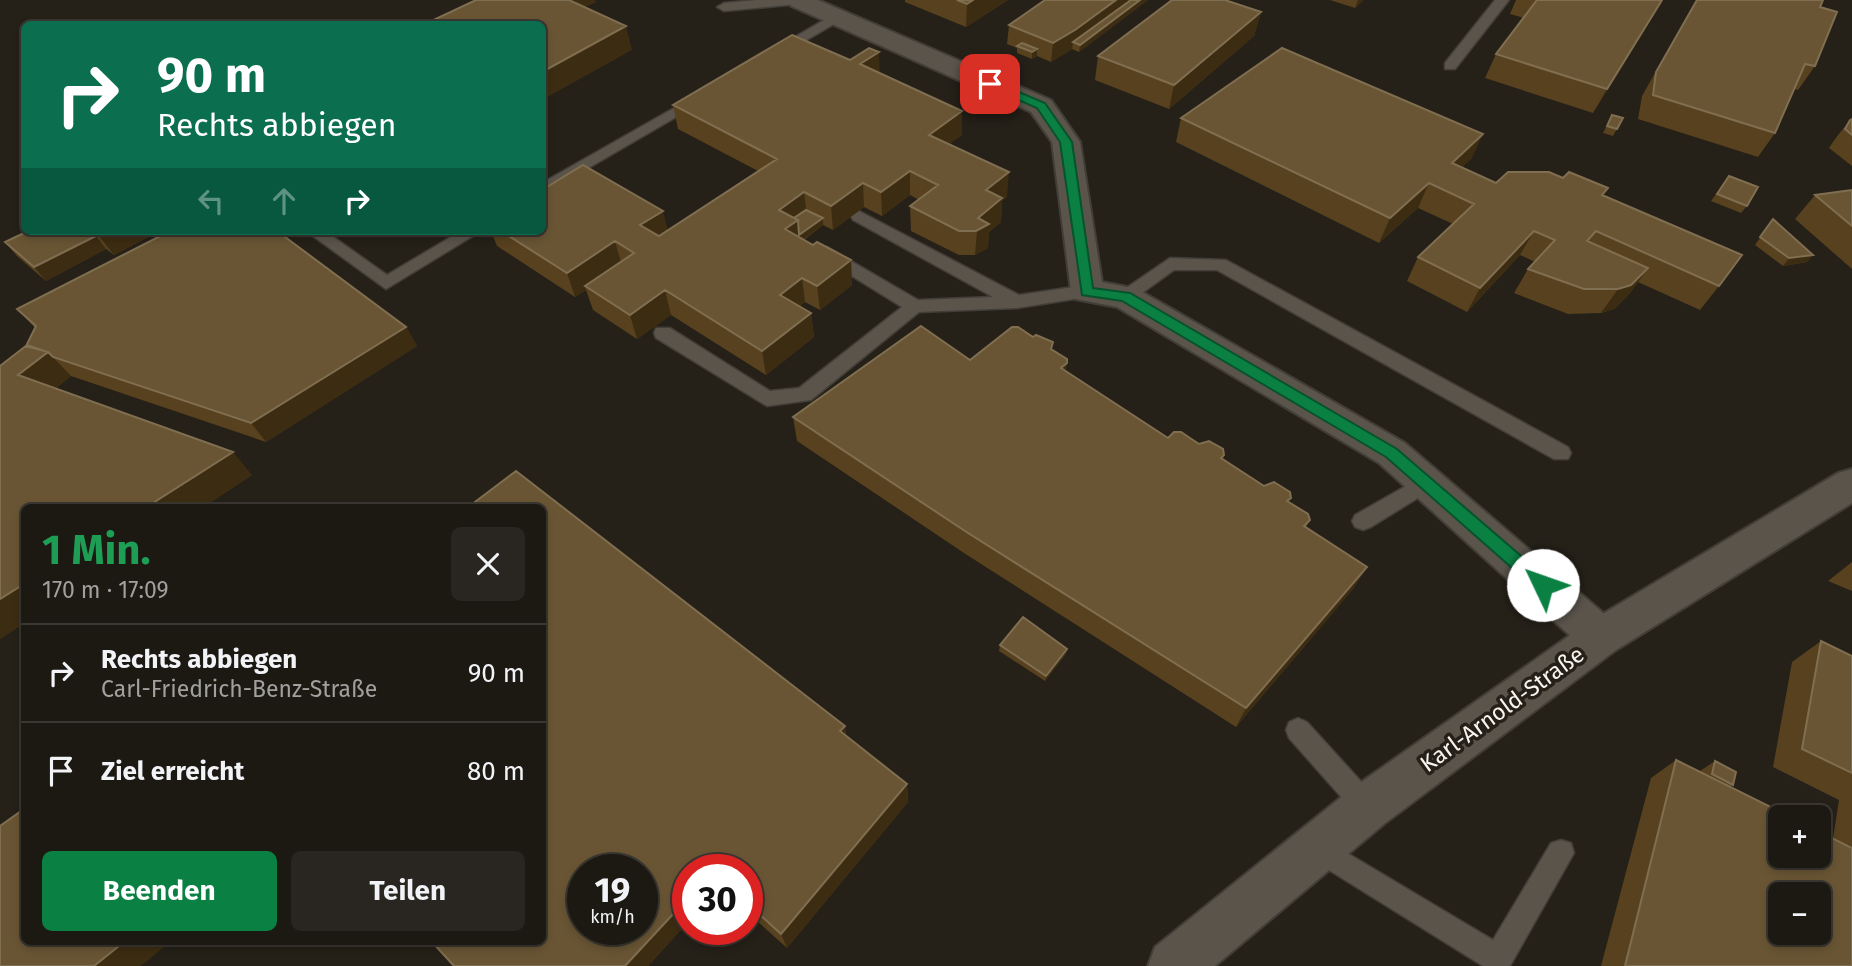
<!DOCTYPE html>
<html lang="de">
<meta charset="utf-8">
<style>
:root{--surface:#1c1812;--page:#292520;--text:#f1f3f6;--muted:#a0a09f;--line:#3a3732;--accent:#0b8043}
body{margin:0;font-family:"Fira Sans",sans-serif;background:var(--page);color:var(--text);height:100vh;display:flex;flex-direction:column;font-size:26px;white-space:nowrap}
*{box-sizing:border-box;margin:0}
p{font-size:23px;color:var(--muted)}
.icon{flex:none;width:38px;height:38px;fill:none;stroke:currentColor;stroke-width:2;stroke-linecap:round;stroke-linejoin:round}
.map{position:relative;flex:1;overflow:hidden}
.side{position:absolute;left:21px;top:504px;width:525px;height:441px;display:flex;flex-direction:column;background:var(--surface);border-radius:10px;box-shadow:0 4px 10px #0003,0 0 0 2px var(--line)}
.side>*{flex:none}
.banner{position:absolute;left:21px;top:21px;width:525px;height:214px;border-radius:10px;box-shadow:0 4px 10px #0003,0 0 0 2px var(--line);background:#0b6e4f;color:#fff;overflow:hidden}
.controls{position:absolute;left:1768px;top:805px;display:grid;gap:14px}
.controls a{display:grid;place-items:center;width:63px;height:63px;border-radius:10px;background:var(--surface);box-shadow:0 4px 10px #0003,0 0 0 2px var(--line);font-size:35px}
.speed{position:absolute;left:567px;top:854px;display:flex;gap:14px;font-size:35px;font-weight:700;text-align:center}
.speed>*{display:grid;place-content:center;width:91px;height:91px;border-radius:50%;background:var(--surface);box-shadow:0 4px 10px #0003,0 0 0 2px var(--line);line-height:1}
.speed small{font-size:18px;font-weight:400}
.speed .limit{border:10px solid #d22;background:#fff;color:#111}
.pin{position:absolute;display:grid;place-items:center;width:60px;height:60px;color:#fff;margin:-30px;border-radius:14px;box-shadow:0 4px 10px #0006}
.me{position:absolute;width:77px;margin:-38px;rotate:312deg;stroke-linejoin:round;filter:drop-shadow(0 0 5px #0008)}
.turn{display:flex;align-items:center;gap:24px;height:147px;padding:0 21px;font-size:32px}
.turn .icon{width:91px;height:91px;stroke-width:2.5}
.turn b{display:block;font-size:49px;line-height:60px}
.lanes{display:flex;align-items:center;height:66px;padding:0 21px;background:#0003;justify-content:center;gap:35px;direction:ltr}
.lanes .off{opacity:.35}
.round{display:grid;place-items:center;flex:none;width:74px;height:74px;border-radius:10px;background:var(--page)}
.summary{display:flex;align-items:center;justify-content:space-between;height:119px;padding:0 21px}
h1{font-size:42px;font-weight:700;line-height:52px;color:#1e9e55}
.action{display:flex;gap:14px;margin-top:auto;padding:14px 21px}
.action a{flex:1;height:80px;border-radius:10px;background:var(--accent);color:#fff;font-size:28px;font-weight:700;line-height:80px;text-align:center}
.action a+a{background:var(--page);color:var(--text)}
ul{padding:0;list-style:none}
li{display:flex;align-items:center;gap:21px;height:98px;padding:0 21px;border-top:2px solid var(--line)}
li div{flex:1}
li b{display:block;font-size:26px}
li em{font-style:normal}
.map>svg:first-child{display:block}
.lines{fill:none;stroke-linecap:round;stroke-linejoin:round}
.service-casing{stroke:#413d37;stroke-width:3}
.minor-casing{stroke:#413d37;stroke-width:4}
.tertiary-casing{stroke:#413d37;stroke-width:4}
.service{fill:#5a544b;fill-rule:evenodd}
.minor{fill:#5a544b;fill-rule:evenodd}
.tertiary{fill:#5a544b;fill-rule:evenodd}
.wall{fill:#58411e}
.shaded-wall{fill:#3c2c12}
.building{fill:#695534;stroke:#806e51;stroke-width:2;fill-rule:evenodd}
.route{fill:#0b8043;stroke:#07532c;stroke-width:2}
.labels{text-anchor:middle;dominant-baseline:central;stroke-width:7;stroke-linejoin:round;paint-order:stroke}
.street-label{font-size:23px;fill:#f8f4ee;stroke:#252018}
</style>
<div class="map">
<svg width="1852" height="966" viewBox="0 0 1852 966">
<rect width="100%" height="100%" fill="#252018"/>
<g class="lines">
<defs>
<path id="service" d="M756,0H806L799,4L724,11L717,7L724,3Z
M1495,0H1509L1455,69H1445V63Z
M836,13L843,17L841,20L781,55L769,52Z
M697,95L702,96V102L542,195V183Z
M859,211L1019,295L1087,285L1096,291L1087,297L1017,308L919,312L811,400L767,406L656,338L654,333L656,328H670L770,391L799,388L902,307L821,257L818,253L821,249L827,247L918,300L993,297L853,220L851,216Z
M306,231H325L387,275L461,231H481L386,289Z
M1170,258L1226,260L1568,447L1571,453L1568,459H1554L1217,270H1174L1131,301H1119L1116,297L1119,293Z
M1427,474L1434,476L1437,482L1434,488L1371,527L1363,530L1355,527L1352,521L1355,515Z
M1298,718L1307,722L1376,798L1380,807L1376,816L1367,820L1358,816L1289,738L1286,730L1289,722Z
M1317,835L1493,940L1551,843L1561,840L1571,843L1574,853L1510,966H1483L1308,857L1304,848L1308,839Z"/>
<path id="minor" d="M788,0H818L1051,100L1080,142L1102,282L1137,289L1405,443L1616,624L1623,637L1616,650L1601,656L1586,650L1379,463L1117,307L1075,299L1071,291L1052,142L1031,112L791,6Z"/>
<path id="tertiary" d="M1852,469V503L1616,650L1384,824L1215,966H1148L1155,947L1350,790L1586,624L1838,473Z"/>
</defs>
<!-- service casing -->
<use href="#service" class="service-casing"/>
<!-- minor casing -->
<use href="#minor" class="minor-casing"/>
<!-- tertiary casing -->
<use href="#tertiary" class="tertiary-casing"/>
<!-- service -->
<use href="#service" class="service"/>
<!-- minor -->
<use href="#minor" class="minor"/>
<!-- tertiary -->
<use href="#tertiary" class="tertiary"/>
</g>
<!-- wall -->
<path class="wall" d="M905,0H1008L966,27L905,2Z
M1148,0L1079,52L1072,49L1051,62L1037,56L1032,59L1017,53V48L1007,44L1009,25Z
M1330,0H1363L1355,8Z
M1516,0H1663L1593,113L1485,78L1496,54L1524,18L1510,14Z
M1696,0L1820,7L1815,66L1798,90L1794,89L1775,133L1758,157L1638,119L1642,96Z
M1261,12L1254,36L1169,109L1095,80L1098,56Z
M880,74L962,135L949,144L1007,197L1002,201L1001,222L989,232L988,248L975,255H959L911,231L910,206L919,200L910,195L882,216L864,207L833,230L823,225L804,240L851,260L852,285L820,310L805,302L800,306L811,313L814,337L766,375L671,315L637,339L593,310L586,290L575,297L497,246L491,231H668L758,171L678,129L673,105Z
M1612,115L1623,118L1613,136L1603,133Z
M1181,118L1472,158L1462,167L1496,183L1604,195L1719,286L1700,310L1638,282L1631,292L1614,309L1601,313L1568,314L1514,293L1528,269L1535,262L1520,255L1467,312L1407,281L1418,257L1453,224L1418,208L1379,243L1176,142Z
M1852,119V166L1829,148L1835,139L1850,120Z
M1729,176L1747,206L1741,213L1711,201Z
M1852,190V269L1795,219L1815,195Z
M1773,219L1813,255L1807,262L1783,266L1755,245Z
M28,231H160L114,255L105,248L106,249L46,281L17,256L5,242Z
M17,309L406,327L417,346L266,442L71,376L55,389L252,475L202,508H24V623L0,639V366L26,346L35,328Z
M1052,350L1066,371L1168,438L1199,444L1224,455L1223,459L1289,502L1310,520L1306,527L1367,567L1353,589L1236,727L967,555L797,441L793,417L970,360Z
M1852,562V591L1828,581Z
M1821,641L1852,656V966H1601L1651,778L1676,760L1700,771L1715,761L1733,785L1730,787L1833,838L1839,800L1773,767L1792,662Z
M1000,645L1067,649L1066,654L1045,681L999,651Z
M845,726L846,736L907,784L908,802L787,948L747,912V870H688V922L648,966H454Z"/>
<!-- shaded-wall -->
<path class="shaded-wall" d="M559,0H595L596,2L564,18Z
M973,0H1008L966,27L967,4Z
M1116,0H1139L1073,42L1072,49L1051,62L1053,43Z
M1140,0H1148L1079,52L1080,45Z
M1358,0H1363L1355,8Z
M1662,0H1663L1593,113L1607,89Z
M1261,12L1254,36L1169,109L1174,85Z
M626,26L632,50L542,100V72Z
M1037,49V56L1032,59V52Z
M879,52L880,76L860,64Z
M962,111V135L929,159V135Z
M1483,134L1472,158L1440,187L1452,163Z
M910,171V195L882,216L881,192Z
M1009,172L1007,197L1002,201L1001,222L989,232L988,248L975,255L978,218L986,190Z
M863,183L864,207L833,230L831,206Z
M1429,183L1418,208L1379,243L1390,218Z
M804,192L807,217L823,218V225L800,242L781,227L779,210Z
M663,211L669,235L647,249L640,225Z
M95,231H160L114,255Z
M1534,231L1520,255L1467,312L1480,288Z
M96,236L106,249L46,281L34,267Z
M615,241L622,266L585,286L586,290L575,297L567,273Z
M1813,255L1807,262L1783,266L1789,258Z
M851,260L852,285L820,310L817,286Z
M1648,268L1631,292L1614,309L1601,313L1618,289Z
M802,278L805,302L784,319L780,295Z
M665,290L671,315L637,339L630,315Z
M811,313L814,337L766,375L762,351Z
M406,327L417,346L266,442L251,423Z
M48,352L71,376L42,399L18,375Z
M1067,363L1064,387L1061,368Z
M233,452L252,475L202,508H145Z
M1367,567L1353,589L1236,727L1246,708Z
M24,584V623L0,639V599Z
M1067,649L1066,654L1045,681L1046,676Z
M845,726L847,745L840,731Z
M907,784L908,802L787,948L781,934Z
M688,898V922L648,966H625Z
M124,942H170L141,966H94Z"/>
<!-- building -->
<path class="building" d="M476,0H569L626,26L542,72V24H425Z
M957,0H973L967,4Z
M1045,0H1116L1075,30L1053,43L1009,25Z
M1131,0H1140L1080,45L1073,42Z
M1172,0H1225L1261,12L1174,85L1098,56Z
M1537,0H1662L1607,89L1496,54Z
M1697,0H1823L1820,7L1837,12L1815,66L1805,64L1775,133L1653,95L1656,72Z
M792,35L850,60L869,48L879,52L860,64L962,111L929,135L1009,172L986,190L1002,198L978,218L989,224L976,231H959L910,206L938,185L910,171L881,192L863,183L831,206L804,192L779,210L798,220L785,229L813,245L817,242L851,260L817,286L802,278L780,295L811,313L762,351L665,290L630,315L585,286L634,253L615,241L567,273L501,231H542V190L583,165L663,211L640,225L659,236L777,159L673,105Z
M1022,43L1037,49L1032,52L1017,46Z
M1282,48L1483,134L1452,163L1496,183L1508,172H1549L1563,178L1569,172L1608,188L1602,195L1742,255L1719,286L1596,231L1587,241L1648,268L1631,285L1618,289H1584L1528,269L1555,240L1534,231L1480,288L1418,257L1474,204L1429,183L1390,218L1181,118Z
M1612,115L1623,118L1617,129L1607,126Z
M1852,119V135L1845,129L1850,120Z
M1729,176L1758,187L1747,206L1717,194Z
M1852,190V226L1815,195Z
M806,210L823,218L799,235L798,220L794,218Z
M1773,219L1813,255L1789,258L1760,237Z
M28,231H90L96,236L34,267L5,242Z
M170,231H277L406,327L251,423L53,357L48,352L26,346L36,326L17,309Z
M921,326L970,360L1012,327H1018L1033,337L1036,335L1053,342L1051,349L1067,359V363L1061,368L1168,438L1174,432H1181L1199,444L1209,441L1223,449L1224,455L1221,458L1264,486L1274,482L1290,492L1291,498L1287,501L1308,514L1310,520L1304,526L1367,567L1246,708L968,533L793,417Z
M27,345L48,352L18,375L233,452L145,508H24V584L0,599V366Z
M516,471L845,726L840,731L907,784L781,934L747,903V870H688V898L625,966H454L432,942H542V508H467ZM583,870H642V929H583Z
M1023,617L1067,649L1046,676L1000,645Z
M1821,641L1852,656V773L1802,749Z
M1676,760L1791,817H1780V856H1818V831L1852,848V966H1625ZM1780,894H1818V933H1780Z
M1715,761L1736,772L1733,785L1712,774Z
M24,809V942H124L94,966H0V826Z"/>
<!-- route -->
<path class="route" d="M990,80L1045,103L1072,142L1093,288L1130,293L1397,449L1549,580L1552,585L1549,590H1537L1386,457L1122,301L1082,295L1060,142L1037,108L986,86L984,84Z"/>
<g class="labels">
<!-- street labels -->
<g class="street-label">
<text transform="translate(1502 709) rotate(-36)">Karl-Arnold-Straße</text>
</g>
</g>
</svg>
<div class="controls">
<a>+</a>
<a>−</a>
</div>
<div class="speed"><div>19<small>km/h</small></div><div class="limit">30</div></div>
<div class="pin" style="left:990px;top:84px;background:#d93025"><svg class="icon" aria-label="arrive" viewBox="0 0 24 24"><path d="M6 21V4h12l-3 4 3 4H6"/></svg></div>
<svg class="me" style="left:1543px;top:585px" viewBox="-20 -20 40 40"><circle r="19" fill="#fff"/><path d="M0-13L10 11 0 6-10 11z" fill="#0b8043"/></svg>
<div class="banner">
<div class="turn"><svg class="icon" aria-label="right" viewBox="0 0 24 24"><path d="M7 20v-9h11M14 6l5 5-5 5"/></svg><div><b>90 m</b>Rechts abbiegen</div></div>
<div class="lanes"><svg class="icon off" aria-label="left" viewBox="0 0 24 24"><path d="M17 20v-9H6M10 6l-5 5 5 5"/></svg><svg class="icon off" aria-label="ahead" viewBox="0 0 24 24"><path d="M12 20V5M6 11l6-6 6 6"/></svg><svg class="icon" aria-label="right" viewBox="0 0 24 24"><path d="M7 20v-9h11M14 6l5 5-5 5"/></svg></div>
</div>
<section class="side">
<div class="summary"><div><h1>1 Min.</h1><p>170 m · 17:09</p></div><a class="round"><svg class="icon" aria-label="close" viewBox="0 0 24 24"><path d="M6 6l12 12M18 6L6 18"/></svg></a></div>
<ul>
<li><svg class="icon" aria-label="right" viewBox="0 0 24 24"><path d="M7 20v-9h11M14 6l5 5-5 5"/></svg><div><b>Rechts abbiegen</b><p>Carl-Friedrich-Benz-Straße</p></div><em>90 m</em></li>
<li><svg class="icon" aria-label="arrive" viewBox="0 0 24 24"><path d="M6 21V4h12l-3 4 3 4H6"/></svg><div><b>Ziel erreicht</b></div><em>80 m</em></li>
</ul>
<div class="action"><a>Beenden</a><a>Teilen</a></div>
</section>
</div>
